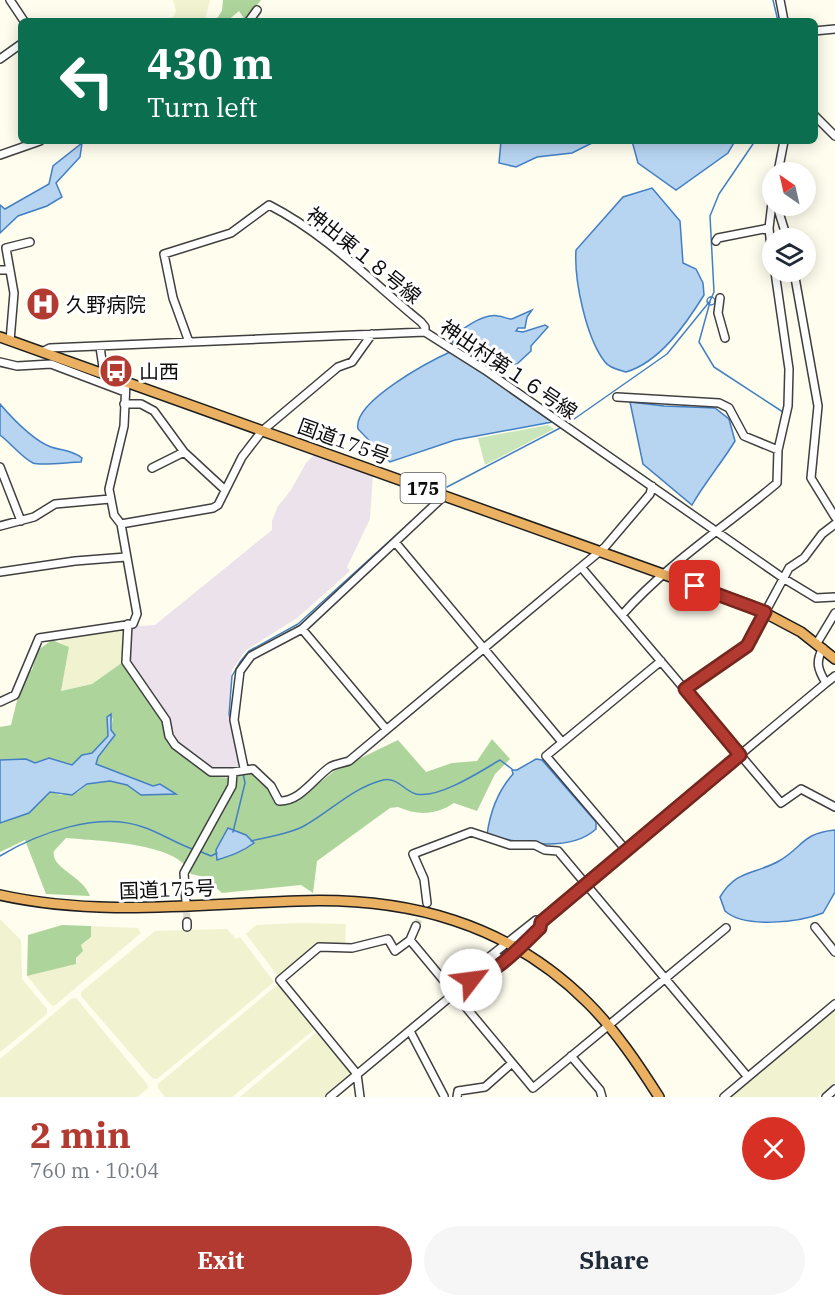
<!DOCTYPE html>
<meta charset="utf-8">
<style>
:root{--surface:#fff;--page:#f6f6f7;--text:#1f2937;--muted:#747a83;--accent:#b23a30}
body{margin:0;font-family:"IBM Plex Serif","Noto Sans JP",serif;background:var(--page);color:var(--text);height:100vh;display:flex;flex-direction:column;font-size:22px;white-space:nowrap}
*{box-sizing:border-box;margin:0}
p{font-size:20px;color:var(--muted)}
.icon{flex:none;width:33px;height:33px;fill:none;stroke:currentColor;stroke-width:2;stroke-linecap:round;stroke-linejoin:round}
.map{position:relative;height:1097px;overflow:hidden}
.sheet{display:flex;flex-direction:column;background:var(--surface);flex:1}
.sheet>*{flex:none}
.guide{position:absolute;left:18px;top:18px;width:800px;height:126px;border-radius:9px;box-shadow:0 3px 15px #0003;background:#0b6e4f;color:#fff;overflow:hidden}
.needle{width:39px;rotate:326deg}
.controls{position:absolute;left:762px;top:162px;display:grid;gap:12px}
.controls a{display:grid;place-items:center;width:54px;height:54px;border-radius:50%;background:var(--surface);box-shadow:0 3px 15px #0003;font-size:30px}
.pin{position:absolute;display:grid;place-items:center;width:51px;height:51px;color:#fff;margin:-26px;border-radius:12px;box-shadow:0 3px 9px #0006}
.me{position:absolute;width:66px;margin:-33px;rotate:60deg;stroke-linejoin:round;filter:drop-shadow(0 0 4px #0008)}
.turn{display:flex;align-items:center;gap:21px;height:126px;padding:0 30px;font-size:27px}
.turn .icon{width:78px;height:78px;stroke-width:2.5}
.turn b{display:block;font-size:42px;line-height:51px}
.round{display:grid;place-items:center;flex:none;width:63px;height:63px;border-radius:32px;background:var(--page)}
.summary{display:flex;align-items:center;justify-content:space-between;height:102px;padding:0 30px}
h1{font-size:36px;font-weight:800;line-height:45px;color:var(--accent)}
.primary-button{display:flex;gap:12px;margin-top:auto;padding:12px 30px}
.primary-button a{flex:1;height:69px;border-radius:36px;background:var(--accent);color:#fff;font-size:24px;font-weight:800;line-height:69px;text-align:center}
.primary-button a+a{background:var(--page);color:var(--text)}
.map>svg:first-child{display:block}
.industrial{fill:#ebe2eb}
.farmland{fill:#f0f2d0}
.green{fill:#cbe5ba}
.forest{fill:#add59b}
.water{fill:#b7d4f1;stroke:#437fc3;stroke-width:1.5}
.lines{fill:none;stroke-linecap:round;stroke-linejoin:round}
.stream{stroke:#437fc3;stroke-width:1.5}
.minor-tunnel{stroke:#dad9cc;stroke-width:7;stroke-dasharray:7 3.5;stroke-linecap:butt}
.minor-casing{stroke:#404040;stroke-width:10}
.highway-casing{stroke:#1e1e1e;stroke-width:12}
.minor{stroke:#fff;stroke-width:7}
.highway{stroke:#e9b161;stroke-width:9}
.route-casing{stroke:#74261f;stroke-width:15}
.route{stroke:#b23a30;stroke-width:10}
.labels{text-anchor:middle;dominant-baseline:central;stroke-width:6;stroke-linejoin:round;paint-order:stroke}
.shield{fill:#fff;stroke:#565656;stroke-width:1.5}
.shield-label{font-size:18px;font-weight:bold;fill:#0d0d0d}
.street-label{font-size:20px;fill:#0d0d0d;stroke:#fff}
.poi-label{font-size:20px;fill:#0d0d0d;stroke:#fff;text-anchor:start}
</style>
<div class="map">
<svg width="835" height="1097" viewBox="0 0 835 1097">
<rect width="100%" height="100%" fill="#fefdee"/>
<!-- industrial -->
<path class="industrial" d="M316,453L373,474L370,519L347,567L350,571L297,618L245,651L232,670L228,715L240,767L213,768L176,740L168,719L130,662L131,627L138,623L140,626L155,625L272,530V521L278,506L291,490L306,463Z"/>
<!-- farmland -->
<path class="farmland" d="M173,0H210L205,20L171,21L176,11Z
M122,629L123,662L92,684L61,691L69,647L60,643L62,636Z
M0,919L21,940L22,979L47,1009V1014L0,1052Z
M301,923L346,924L345,945H318L283,975H277L246,934L256,925Z
M91,926L138,928L141,933L54,1006L51,1005L27,976L76,964L81,945L91,937Z
M227,929L236,939L240,937L274,982L157,1079L152,1078L81,996V992L155,931Z
M276,986H281L316,1028L232,1097H165L158,1088V1084Z
M76,998L147,1084L148,1088L137,1097H0V1059L71,999Z
M835,1007V1082L817,1097H727Z
M318,1031L352,1071V1077L328,1097H240Z"/>
<!-- green -->
<path class="green" d="M548,425L554,429L485,465L478,438Z"/>
<!-- forest -->
<path class="forest" d="M223,0H261L245,20L239,11L227,21H215L222,11Z
M52,640L69,647L61,691L92,684L123,662L162,721L167,739L217,777L236,778L240,772H251L271,791L277,806L314,787L334,771L398,740L426,772L452,763L477,761L492,739L510,759L495,774L477,811L454,803C436,815 418,816 398,807L390,808L317,861L313,893L301,885L222,893L204,877L191,874C179,842 96,841 66,838L54,851C50,868 83,876 90,896L46,894L25,840L0,852V823L29,813L50,792L61,795L78,792L88,784L110,781L127,785L141,795L175,794L160,784L154,786L96,764L98,757L109,744L113,717L108,728V736L92,753H86L72,765L49,758L34,763L26,759L0,760V727L11,725L23,676L32,670L38,650Z
M62,925L91,926V937L81,945L83,951L76,958V964L27,976L28,935Z"/>
<!-- water -->
<path class="water" d="M501,141H596L572,153L537,157L516,167L499,163Z
M632,141H735L728,153L676,190L638,163Z
M82,143L80,157L56,183L62,197L47,206L18,216L0,233V205L5,209L49,184L53,166Z
M652,188L680,221L683,263L696,269L703,283L704,295C686,324 660,362 626,372C619,370 609,368 605,362C586,338 574,280 576,250L623,197Z
M532,310L527,317L525,328H518L516,331L523,332L545,325L548,327L531,346V351L517,364L485,365L452,342C456,330 485,313 498,316C502,316 507,319 512,319Z
M452,351L552,422L455,440L390,462L358,429C352,402 430,361 452,351Z
M630,402L664,406L715,408L729,419L735,441C721,464 705,482 692,505L643,464Z
M0,404C13,419 33,440 51,447C63,451 72,450 82,458L81,462C70,462 41,466 33,463C21,457 11,443 0,435Z
M111,714V730L115,735L98,757L96,764L153,786L160,784L176,794L141,795L127,785L110,781L87,784L72,795L50,792L29,813L0,823V760L26,759L35,763L49,758L72,765L82,755L92,753L108,736L107,717Z
M536,759L542,760L596,822V829C570,853 519,843 487,835C490,812 498,791 513,774L512,770H517Z
M228,828L246,835L254,843C242,852 230,856 217,860L216,850Z
M835,830V892L823,913C800,922 745,929 725,911L720,897C737,869 754,875 779,861C803,847 802,833 835,830Z"/>
<g class="lines">
<!-- stream -->
<path class="stream" d="M773,0L778,21
M707 301a4 4 0 1 1 8 0a4 4 0 1 1-8 0Z
M710,302L699,342L714,367L783,412
M567,424L667,354L710,301L714,292L710,216L719,194L755,141
M447,487L562,427
M237,751L229,714L232,676L240,662L249,651L298,624L437,498
M233,832L245,783L243,773
M251,841C267,837 289,834 304,826C331,811 352,788 383,780C398,777 404,791 416,794C439,799 481,771 500,760L512,769
M199,851L211,856L217,853
M0,856C38,833 99,811 143,827C161,833 177,844 195,850"/>
<!-- minor-tunnel -->
<path class="minor-tunnel" d="M186,902L187,922
M416,926L425,908
M498,957L514,944"/>
<defs>
<path id="minor" d="M10,0L24,21
M780,0L784,21
M249,21L257,10
M814,31L835,29
M0,59L21,44
M814,115L835,136
M0,155L40,141
M778,172L784,141
M772,203L769,228L772,258
M777,206L787,238
M716,241L718,238L769,228
M0,270H10
M794,272L818,406L811,478L835,517
M720,298L718,313L725,338
M10,341L14,293L6,248L30,242
M189,342L173,298L164,254L231,233L269,205C326,234 372,282 421,322L425,327V332
M100,347L104,374
M42,352L50,348L425,332L485,370L783,578L816,598L835,597
M0,362L17,366L51,364L125,392
M617,397L719,403L729,408L744,436L778,450
M124,404H141L154,411L184,452L224,489
M0,467L21,521
M152,468L184,452
M121,524L213,508L218,505L242,457L262,431L338,367L352,362L372,334
M0,526L34,517L55,504L110,499
M395,542L562,742
M581,567L781,803L801,789L835,807
M0,572L75,561L126,557
M622,615C667,564 725,527 777,483L778,450L788,406L789,369L775,272
M128,624L126,662L166,720L169,736L175,745L211,772H233L253,769L271,786L279,801C300,802 314,778 330,767C335,764 343,763 349,761L581,567L605,547L650,494L652,486
M302,629L386,729
M817,643L835,613
M826,683L835,676
M685,689L747,646L789,568L804,558L822,534L835,524
M0,702L15,695L39,638L133,624L137,614L121,524L114,515L109,489L124,426L126,382
M244,768L234,720L240,671L251,656L302,629L444,496
M626,850L546,756L661,661
M186,902L184,873L232,786L233,772
M427,903L424,879L413,854L471,832L510,845H535L545,850L558,851L747,1076
M536,920L541,922L540,928L480,978L471,980L474,969Z
M187,922V927
M416,926L410,940L533,1088L726,928
M815,927L835,952
M518,940L826,683C818,670 815,662 823,648
M410,1031L444,1096
M571,1056L600,1090L602,1097
M330,1097L498,957
M360,1097L357,1074L280,980L319,947L352,948L388,939L395,951L410,940
M457,1097L458,1091L485,1087L512,1063
M724,1097L835,1004
M826,1097L835,1089"/>
<path id="highway" d="M0,337L752,606L801,632L835,659
M0,895C99,917 197,904 298,901C408,897 508,923 588,1003C616,1031 638,1064 659,1097"/>
</defs>
<!-- minor casing -->
<use href="#minor" class="minor-casing"/>
<!-- highway casing -->
<use href="#highway" class="highway-casing"/>
<!-- minor -->
<use href="#minor" class="minor"/>
<!-- highway -->
<use href="#highway" class="highway"/>
</g>
<g class="lines">
<defs>
<path id="route" d="M471,980C496,974 521,946 540,928L541,922L740,755L685,689L747,646L765,612L695,586"/>
</defs>
<!-- route casing -->
<use href="#route" class="route-casing"/>
<!-- route -->
<use href="#route" class="route"/>
</g>
<!-- icons -->
<defs>
<symbol id="hospital-disc" viewBox="-11 -11 22 22"><circle r="9.5" fill="#b23a30" stroke="#fff"/><path d="M-5-5h3v3.5h4V-5h3V5h-3V1.5h-4V5h-3Z" fill="#fff"/></symbol>
<symbol id="bus-disc" viewBox="-11 -11 22 22"><circle r="9.5" fill="#b23a30" stroke="#fff"/><path d="M-5-6H5V4H4V6H2V4H-2V6H-4V4H-5ZM-3.5-4V0h7V-4ZM-3.5 1.2v1.5H-2V1.2ZM2 1.2v1.5H3.5V1.2Z" fill="#fff"/></symbol>
</defs>
<g fill-rule="evenodd">
<use href="#hospital-disc" x="24" y="285" width="38" height="38"/>
<use href="#bus-disc" x="97" y="352" width="38" height="38"/>
</g>
<g class="labels">
<!-- shield labels -->
<rect class="shield" x="400.5" y="473" width="45" height="30" rx="4.5"/>
<g class="shield-label">
<text x="423" y="488">175</text>
</g>
<!-- street labels -->
<g class="street-label">
<text transform="translate(364 255) rotate(39)">神出東１８号線</text>
<text transform="translate(509 369) rotate(34)">神出村第１６号線</text>
<text transform="translate(344 441) rotate(20)">国道175号</text>
<text transform="translate(167 889) rotate(-2)">国道175号</text>
</g>
<!-- poi labels -->
<g class="poi-label">
<text x="66" y="304">久野病院</text>
<text x="139" y="371">山西</text>
</g>
</g>
</svg>
<div class="controls">
<a><svg class="needle" viewBox="-14 -14 28 28"><path d="M0-13l5 13h-10z" fill="#e53935"/><path d="M0 13l5-13h-10z" fill="#747a83"/></svg></a>
<a><svg class="icon" aria-label="layers" viewBox="0 0 24 24"><path d="M12 4l9 5-9 5-9-5zM3 14l9 5 9-5"/></svg></a>
</div>
<div class="pin" style="left:695px;top:586px;background:#d93025"><svg class="icon" aria-label="arrive" viewBox="0 0 24 24"><path d="M6 21V4h12l-3 4 3 4H6"/></svg></div>
<svg class="me" style="left:471px;top:980px" viewBox="-20 -20 40 40"><circle r="19" fill="#fff"/><path d="M0-13L10 11 0 6-10 11z" fill="#b23a30"/></svg>
<div class="guide">
<div class="turn"><svg class="icon" aria-label="left" viewBox="0 0 24 24"><path d="M17 20v-9H6M10 6l-5 5 5 5"/></svg><div><b>430 m</b>Turn left</div></div>
</div>
</div>
<section class="sheet">
<div class="summary"><div><h1>2 min</h1><p>760 m · 10:04</p></div><a class="round" style="background:#d93025;color:#fff"><svg class="icon" aria-label="close" viewBox="0 0 24 24"><path d="M6 6l12 12M18 6L6 18"/></svg></a></div>
<div class="primary-button"><a>Exit</a><a>Share</a></div>
</section>
